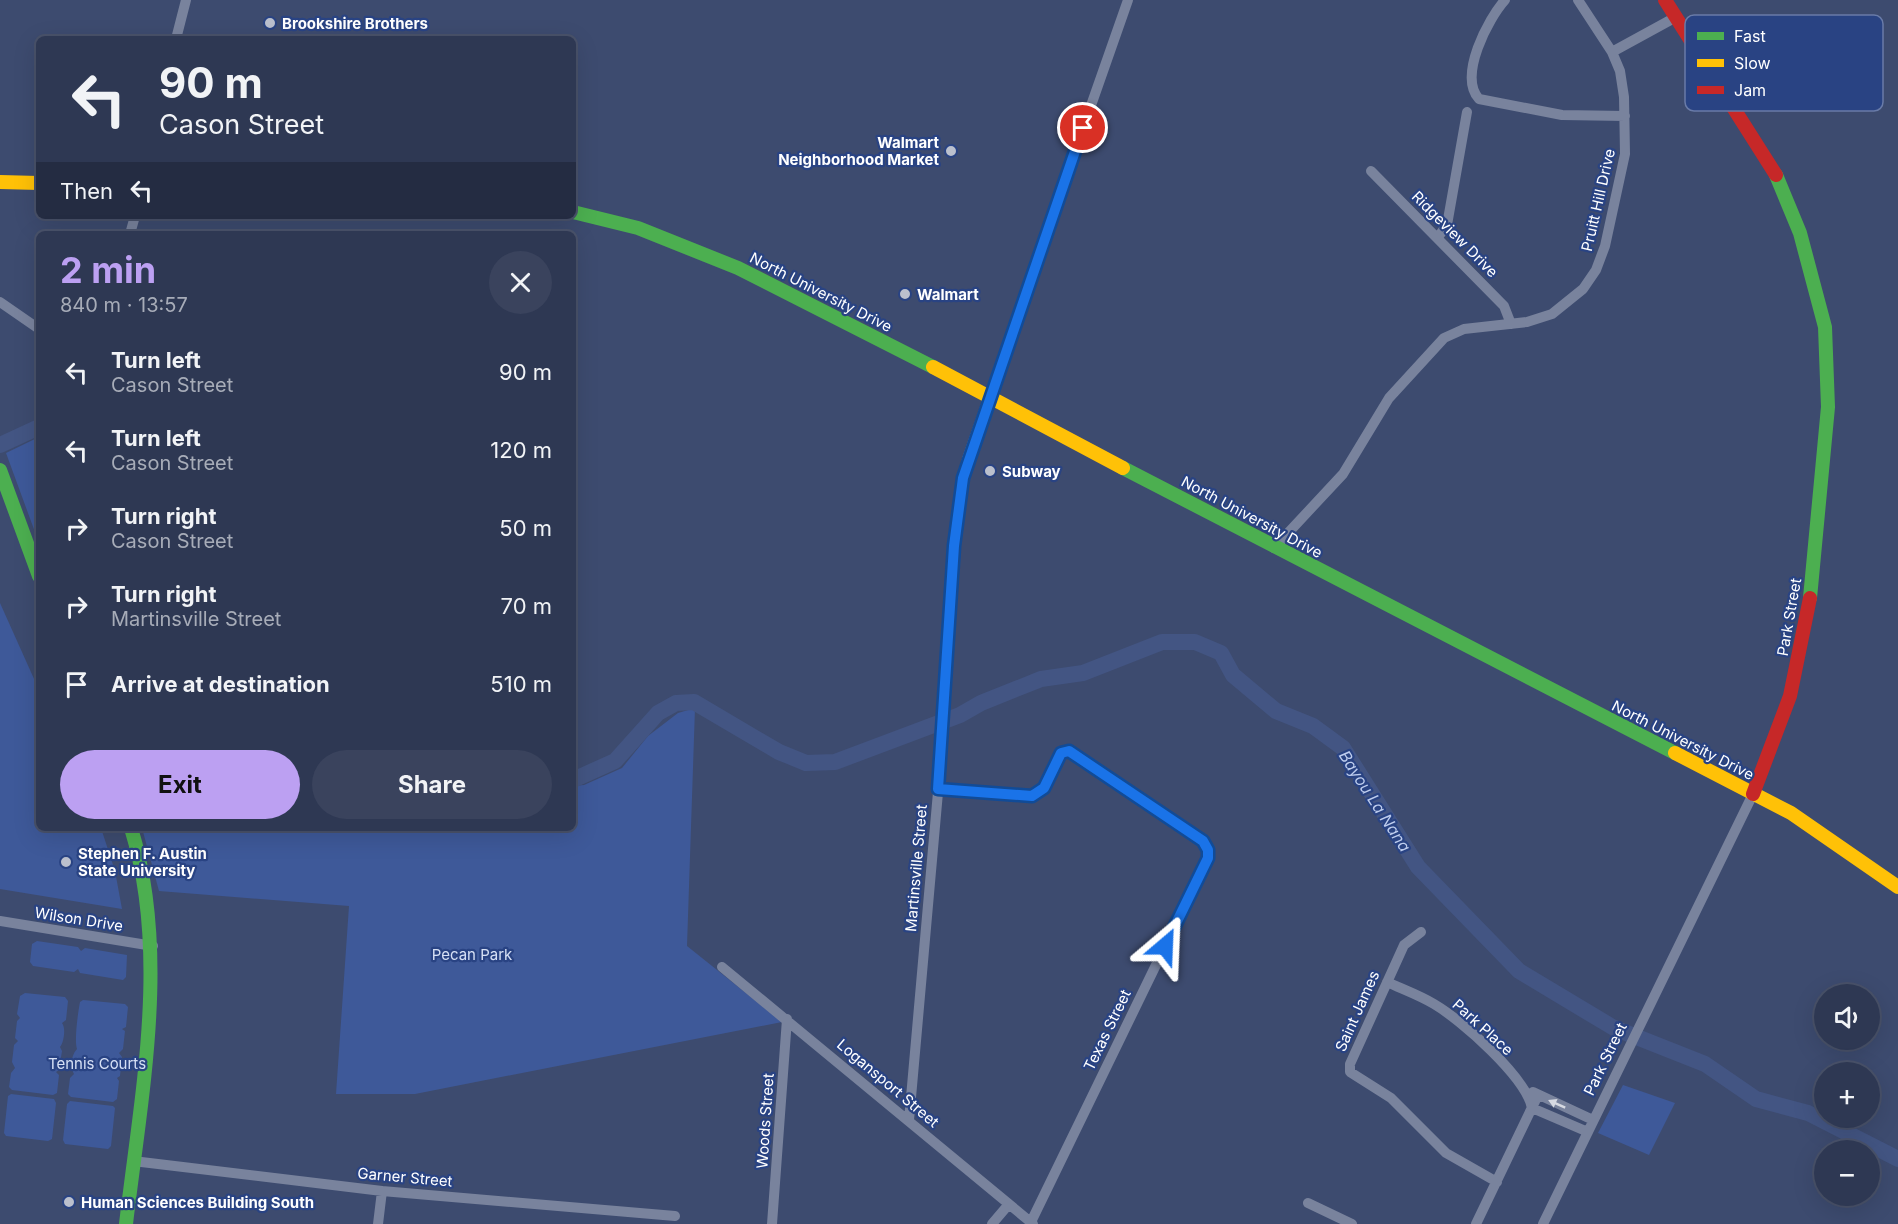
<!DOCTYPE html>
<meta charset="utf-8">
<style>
:root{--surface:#2e3853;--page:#3a435d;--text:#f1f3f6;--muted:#a7acb8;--line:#49526a;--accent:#bca0f2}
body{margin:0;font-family:Inter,sans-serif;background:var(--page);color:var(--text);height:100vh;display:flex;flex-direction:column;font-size:22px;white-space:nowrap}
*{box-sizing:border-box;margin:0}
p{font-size:20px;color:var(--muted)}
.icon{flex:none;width:33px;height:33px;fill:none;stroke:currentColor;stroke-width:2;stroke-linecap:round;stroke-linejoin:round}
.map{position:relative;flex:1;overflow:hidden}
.sheet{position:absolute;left:36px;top:231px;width:540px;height:600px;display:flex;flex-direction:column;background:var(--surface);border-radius:9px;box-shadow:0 6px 24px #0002,0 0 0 2px var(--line)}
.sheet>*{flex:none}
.guide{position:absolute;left:36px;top:36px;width:540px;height:183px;border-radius:9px;box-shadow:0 6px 24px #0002,0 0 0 2px var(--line);background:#2e3853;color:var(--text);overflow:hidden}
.controls{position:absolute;left:1814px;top:984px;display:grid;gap:12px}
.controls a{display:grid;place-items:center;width:66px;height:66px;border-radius:50%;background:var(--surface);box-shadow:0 6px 24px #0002,0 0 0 2px var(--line);font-size:30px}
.pin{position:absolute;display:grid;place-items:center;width:51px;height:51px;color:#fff;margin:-26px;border:3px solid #fff;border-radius:50%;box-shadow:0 2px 6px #0007}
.me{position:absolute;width:66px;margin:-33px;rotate:26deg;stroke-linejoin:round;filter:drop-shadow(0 0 4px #0008)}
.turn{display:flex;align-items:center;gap:21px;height:126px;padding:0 24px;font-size:27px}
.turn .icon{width:78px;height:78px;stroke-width:2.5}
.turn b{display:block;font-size:42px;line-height:51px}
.then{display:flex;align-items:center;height:57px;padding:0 24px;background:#0003;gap:12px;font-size:22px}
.round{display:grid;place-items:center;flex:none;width:63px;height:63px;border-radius:32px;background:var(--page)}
.overview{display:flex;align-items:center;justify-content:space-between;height:102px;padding:0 24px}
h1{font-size:36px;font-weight:700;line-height:45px;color:var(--accent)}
.action{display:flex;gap:12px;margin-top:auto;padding:12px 24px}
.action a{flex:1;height:69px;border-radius:36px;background:var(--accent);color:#111;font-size:24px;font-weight:700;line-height:69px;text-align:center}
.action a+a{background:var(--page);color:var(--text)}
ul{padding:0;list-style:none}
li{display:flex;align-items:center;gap:18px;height:78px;padding:0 24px}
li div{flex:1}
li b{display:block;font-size:22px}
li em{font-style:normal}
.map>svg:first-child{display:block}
.green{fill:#3e5999}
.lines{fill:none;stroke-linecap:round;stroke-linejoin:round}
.river{stroke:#435583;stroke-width:16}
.street{stroke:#79839d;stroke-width:10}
.fast{stroke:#4caf50;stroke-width:14}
.slow{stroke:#ffc107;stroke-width:14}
.jam{stroke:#c62828;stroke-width:14}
.oneway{fill:#d7dae2}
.route-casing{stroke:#114b97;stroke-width:15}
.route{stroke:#1a73e8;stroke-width:10}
.poi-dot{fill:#bbc0cd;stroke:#294383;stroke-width:2}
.labels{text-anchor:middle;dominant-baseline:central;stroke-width:4.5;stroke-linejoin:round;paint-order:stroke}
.poi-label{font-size:15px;font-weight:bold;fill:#fff;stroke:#294383;text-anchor:start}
.street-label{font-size:15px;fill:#fff;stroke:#294383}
.park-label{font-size:15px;fill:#d6e0f5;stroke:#294383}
.water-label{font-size:16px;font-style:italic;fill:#becdee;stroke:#294383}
.key{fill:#294383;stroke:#697ba8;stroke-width:1.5}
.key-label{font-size:16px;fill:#fff}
</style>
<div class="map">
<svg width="1898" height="1224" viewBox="0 0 1898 1224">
<rect width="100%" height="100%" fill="#3d4b6f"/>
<!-- green -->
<path class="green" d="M39,437V543L6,453Z
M0,603L39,690V828H101L115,871L122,909L0,889Z
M695,708L687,946L782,1022L415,1094H336L349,906L159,891L142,828H573V786L584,785L622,768L648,736L678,713Z
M37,941L78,947L81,951L85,948L127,955L126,977L123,980L80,973L78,969L74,972L33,966L30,962L32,944Z
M25,993L65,997L68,1001L66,1020L62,1023C66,1028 64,1042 60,1047L62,1051L59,1070L56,1072L59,1075L57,1093L53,1095L12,1090L9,1087L11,1073L15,1068L12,1062L14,1045L18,1041L15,1038L17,1021L20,1018L17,1014L20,996Z
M83,1000L125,1004L128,1007L126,1027L122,1029L125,1031L123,1049L119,1053L122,1057L120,1076L117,1078L119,1081L117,1099L113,1102L71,1097L68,1094L70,1078L74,1074C70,1067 71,1055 77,1049C74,1041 78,1012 80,1002Z
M1623,1085L1675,1103L1649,1155L1598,1133Z
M11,1094L54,1099L56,1103L52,1139L48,1141L6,1136L4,1133L8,1096Z
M70,1101L113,1106L115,1108L111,1146L108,1149L65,1144L63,1140L67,1104Z"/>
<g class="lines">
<!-- river -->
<path class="river" d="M0,445L39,427
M573,780L615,761L658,713L676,703L694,702L779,752L806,763L835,762L960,715L981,703L1041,679L1083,673L1162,642H1195L1221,653L1233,675L1276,711L1313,726L1343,748L1418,867L1519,971L1614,1028L1705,1064L1756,1099L1808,1113L1898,1159"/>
<!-- street -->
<path class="street" d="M1505,0C1488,19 1458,76 1479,99L1562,115L1625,116
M176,39L186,0
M1612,52L1676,17
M1371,171L1504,306L1511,324
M130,234L135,216
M1438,237L1447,225L1467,112
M0,302L39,329
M1274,548L1343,474L1389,398L1444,338L1464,329L1527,322L1552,314L1583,289L1596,270L1605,246L1625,154L1624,97L1620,71L1612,52L1578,0
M938,789L1032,796L1044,788L1061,753L1069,751L1203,841L1208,850V858L1031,1222
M0,921L153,946
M1421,932L1404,945L1350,1064V1072L1391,1098L1446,1153L1497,1182
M722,967L1033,1224
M1387,982C1402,989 1419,995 1434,1004C1461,1020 1526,1077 1532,1108L1588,1132
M1533,1092L1593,1120
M909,1120L942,747L959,497L967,459L1128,0
M133,1161L382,1191L675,1216
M1308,1203L1352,1224
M378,1224L382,1191
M772,1224L787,1019
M992,1224L1009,1204
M1476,1224L1538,1095
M1543,1224L1753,794"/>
<!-- fast -->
<path class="fast" d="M1776,175L1800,233L1825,327L1828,407L1810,598
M573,212L638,228L738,268L933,367
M1123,468L1675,753
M0,470L39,576
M126,1224C141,1095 170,954 131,828"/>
<!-- slow -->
<path class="slow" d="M0,182L39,183
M933,367L1123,468
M1675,753L1791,813L1898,887"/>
<!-- jam -->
<path class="jam" d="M1665,0L1776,175
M1753,794L1790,696L1810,598"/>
</g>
<!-- one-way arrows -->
<defs><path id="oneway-solid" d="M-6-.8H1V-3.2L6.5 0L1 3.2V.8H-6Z" transform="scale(1.5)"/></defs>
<use class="oneway" href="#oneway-solid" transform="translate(1557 1104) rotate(-156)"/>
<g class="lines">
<defs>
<path id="route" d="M1083,128L963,478L954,546L938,789L1032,796L1044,788L1061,753L1069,751L1203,841L1208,850V858L1165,946"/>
</defs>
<!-- route casing -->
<use href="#route" class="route-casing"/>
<!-- route -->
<use href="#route" class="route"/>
</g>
<!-- markers -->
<g class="poi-dot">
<circle cx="270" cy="23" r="6"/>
<circle cx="951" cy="151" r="6"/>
<circle cx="905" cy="294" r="6"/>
<circle cx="990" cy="471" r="6"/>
<circle cx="66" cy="862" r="6"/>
<circle cx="69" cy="1202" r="6"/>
</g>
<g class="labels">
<!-- poi labels -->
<g class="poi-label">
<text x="282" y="23">Brookshire Brothers</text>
<text x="939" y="142" text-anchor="end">Walmart<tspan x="939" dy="17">Neighborhood Market</tspan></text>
<text x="917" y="294">Walmart</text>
<text x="1002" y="471">Subway</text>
<text x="78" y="853">Stephen F. Austin<tspan x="78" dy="17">State University</tspan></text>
<text x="81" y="1202">Human Sciences Building South</text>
</g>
<!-- street labels -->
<g class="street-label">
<text transform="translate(1598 200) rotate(-77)">Pruitt Hill Drive</text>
<text transform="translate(1455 234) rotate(45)">Ridgeview Drive</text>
<text transform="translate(821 292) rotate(27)">North University Drive</text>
<text transform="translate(1252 517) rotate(28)">North University Drive</text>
<text transform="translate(1789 617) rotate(-80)">Park Street</text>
<text transform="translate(1683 740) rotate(27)">North University Drive</text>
<text transform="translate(916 868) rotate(-85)">Martinsville Street</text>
<text transform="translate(79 919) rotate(9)">Wilson Drive</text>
<text transform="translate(1357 1011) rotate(-66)">Saint James</text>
<text transform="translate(1483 1027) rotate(42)">Park Place</text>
<text transform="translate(1107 1030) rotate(-64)">Texas Street</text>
<text transform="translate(1605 1059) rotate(-64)">Park Street</text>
<text transform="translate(888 1083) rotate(40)">Logansport Street</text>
<text transform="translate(765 1121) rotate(-86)">Woods Street</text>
<text transform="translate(405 1177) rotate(5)">Garner Street</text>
</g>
<!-- park labels -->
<g class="park-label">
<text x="472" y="954">Pecan Park</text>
<text x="97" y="1063">Tennis Courts</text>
</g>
<!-- water labels -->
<g class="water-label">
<text transform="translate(1375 801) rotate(57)">Bayou La Nana</text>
</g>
</g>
<!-- legend -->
<rect x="1685" y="15" width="198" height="96" rx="9" class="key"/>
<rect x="1697" y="32" width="27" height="8" fill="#4caf50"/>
<rect x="1697" y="59" width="27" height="8" fill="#ffc107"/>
<rect x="1697" y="86" width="27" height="8" fill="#c62828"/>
<g class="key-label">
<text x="1734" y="42">Fast</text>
<text x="1734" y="69">Slow</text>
<text x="1734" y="96">Jam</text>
</g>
</svg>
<div class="controls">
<a><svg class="icon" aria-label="sound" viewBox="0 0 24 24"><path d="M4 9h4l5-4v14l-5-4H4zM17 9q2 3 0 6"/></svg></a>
<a>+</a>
<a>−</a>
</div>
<div class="pin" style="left:1083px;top:128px;background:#d93025"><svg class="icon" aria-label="arrive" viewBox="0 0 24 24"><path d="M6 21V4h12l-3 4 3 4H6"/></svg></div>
<svg class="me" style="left:1165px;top:946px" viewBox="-20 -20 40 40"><path d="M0-17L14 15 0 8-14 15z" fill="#1a73e8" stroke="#fff" stroke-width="4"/></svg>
<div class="guide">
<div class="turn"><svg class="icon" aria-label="left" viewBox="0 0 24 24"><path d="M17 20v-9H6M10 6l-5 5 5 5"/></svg><div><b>90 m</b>Cason Street</div></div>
<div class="then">Then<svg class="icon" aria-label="left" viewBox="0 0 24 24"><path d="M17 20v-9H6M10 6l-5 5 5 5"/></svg></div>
</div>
<section class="sheet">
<div class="overview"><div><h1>2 min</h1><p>840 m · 13:57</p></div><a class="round"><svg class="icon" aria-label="close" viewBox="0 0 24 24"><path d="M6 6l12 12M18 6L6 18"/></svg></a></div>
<ul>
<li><svg class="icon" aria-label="left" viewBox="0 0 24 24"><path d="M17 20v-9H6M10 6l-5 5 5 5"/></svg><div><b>Turn left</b><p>Cason Street</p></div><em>90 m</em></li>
<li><svg class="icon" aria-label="left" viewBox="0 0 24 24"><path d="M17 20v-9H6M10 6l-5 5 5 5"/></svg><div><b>Turn left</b><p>Cason Street</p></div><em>120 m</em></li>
<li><svg class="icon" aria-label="right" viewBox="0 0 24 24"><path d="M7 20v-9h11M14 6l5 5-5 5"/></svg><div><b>Turn right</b><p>Cason Street</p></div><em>50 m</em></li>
<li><svg class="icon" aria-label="right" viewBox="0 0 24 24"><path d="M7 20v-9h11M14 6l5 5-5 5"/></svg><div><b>Turn right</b><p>Martinsville Street</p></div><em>70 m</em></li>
<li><svg class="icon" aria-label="arrive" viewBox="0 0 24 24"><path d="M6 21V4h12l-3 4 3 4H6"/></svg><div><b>Arrive at destination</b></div><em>510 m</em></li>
</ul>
<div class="action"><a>Exit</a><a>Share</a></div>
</section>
</div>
